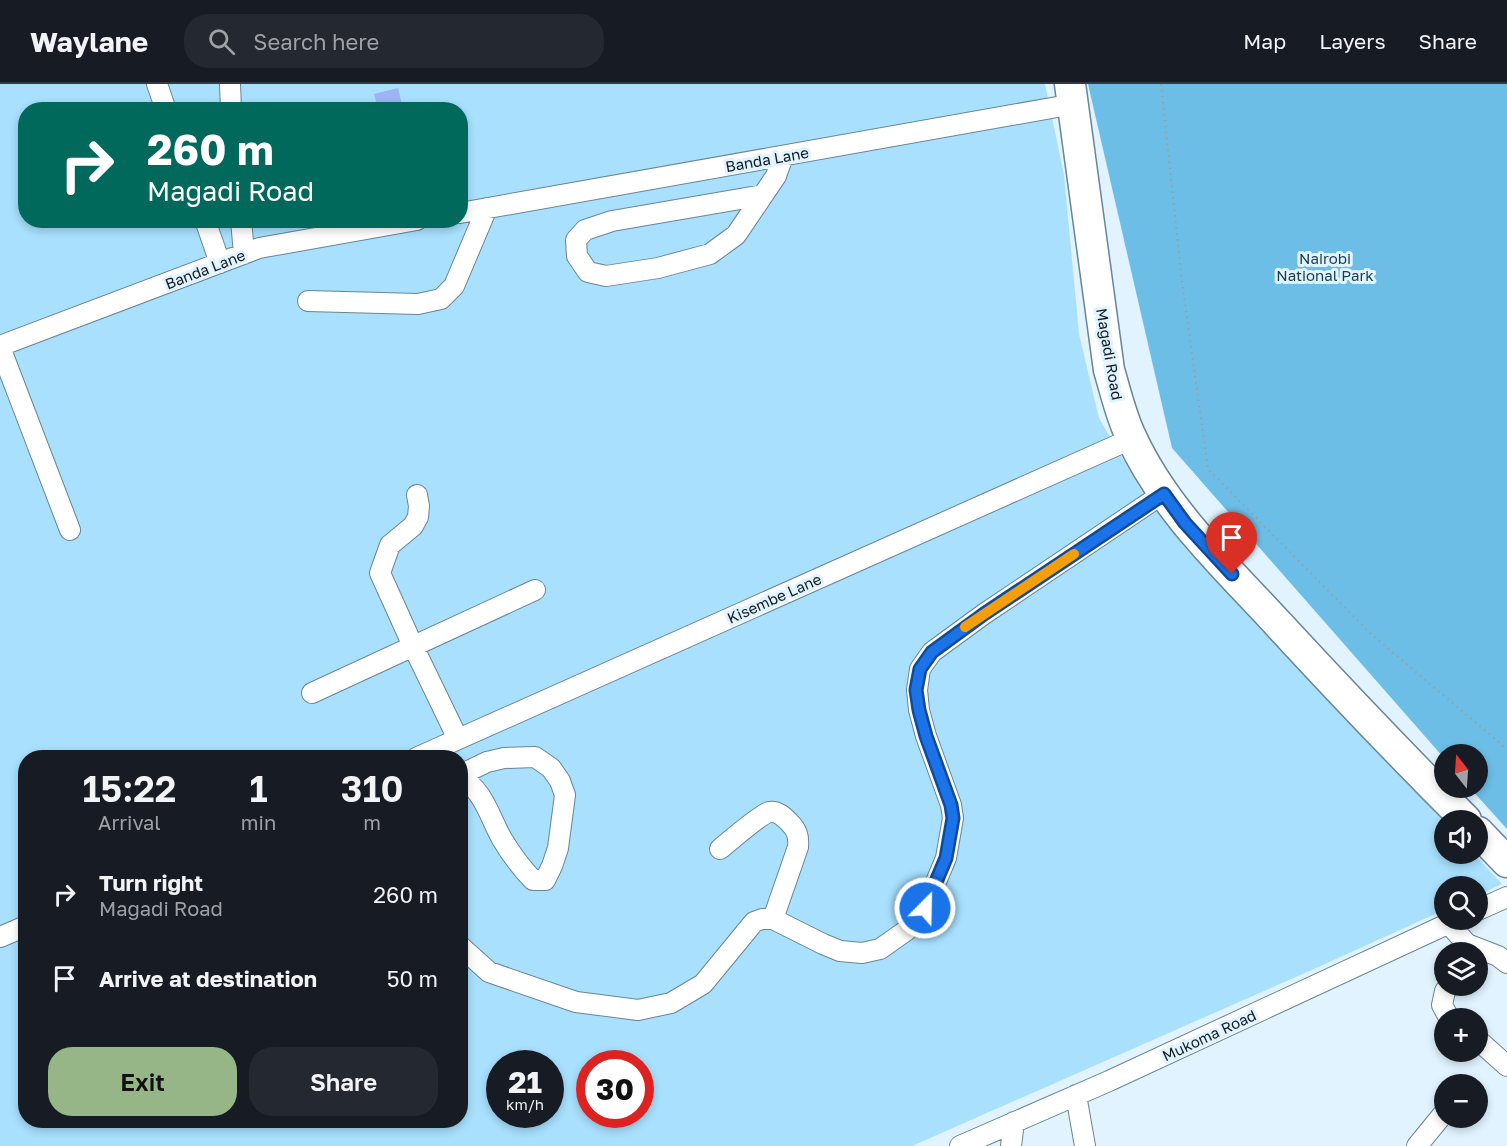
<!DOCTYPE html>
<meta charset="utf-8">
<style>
:root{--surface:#171b24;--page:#242831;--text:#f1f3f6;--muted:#9ea1a6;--line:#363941;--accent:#97b688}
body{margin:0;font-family:"Golos Text",sans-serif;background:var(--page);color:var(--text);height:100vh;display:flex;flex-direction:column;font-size:22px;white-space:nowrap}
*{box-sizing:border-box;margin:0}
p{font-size:20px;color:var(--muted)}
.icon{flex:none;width:33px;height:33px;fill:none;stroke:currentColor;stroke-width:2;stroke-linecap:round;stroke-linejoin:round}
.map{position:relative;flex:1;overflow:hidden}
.sheet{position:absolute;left:18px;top:666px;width:450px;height:378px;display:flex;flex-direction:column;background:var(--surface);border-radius:24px;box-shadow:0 3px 9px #0003}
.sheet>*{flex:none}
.hud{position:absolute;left:18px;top:18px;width:450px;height:126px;border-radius:24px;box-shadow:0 3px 9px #0003;background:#00695c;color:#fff;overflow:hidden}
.needle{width:39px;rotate:343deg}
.controls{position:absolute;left:1434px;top:660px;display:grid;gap:12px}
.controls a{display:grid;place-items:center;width:54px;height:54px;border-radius:50%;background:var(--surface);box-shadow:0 3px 9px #0003;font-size:30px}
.speed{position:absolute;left:486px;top:966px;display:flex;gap:12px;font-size:30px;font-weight:700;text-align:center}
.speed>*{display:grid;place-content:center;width:78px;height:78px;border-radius:50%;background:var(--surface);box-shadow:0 3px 9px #0003;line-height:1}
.speed small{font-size:15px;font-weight:400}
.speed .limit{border:9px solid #d22;background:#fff;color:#111}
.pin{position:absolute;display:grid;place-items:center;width:51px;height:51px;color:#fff;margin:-62px -26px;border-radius:50% 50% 50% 0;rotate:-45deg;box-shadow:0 0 6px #0007}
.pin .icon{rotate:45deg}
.me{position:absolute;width:66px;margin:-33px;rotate:23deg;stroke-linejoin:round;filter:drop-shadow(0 0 4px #0008)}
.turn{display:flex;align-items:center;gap:21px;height:126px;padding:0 30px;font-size:27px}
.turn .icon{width:78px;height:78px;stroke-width:2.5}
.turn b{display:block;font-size:42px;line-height:51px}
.eta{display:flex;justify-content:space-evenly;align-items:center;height:102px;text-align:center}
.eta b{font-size:36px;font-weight:600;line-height:42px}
.primary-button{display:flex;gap:12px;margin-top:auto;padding:12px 30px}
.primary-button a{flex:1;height:69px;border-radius:24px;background:var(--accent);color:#111;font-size:24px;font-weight:600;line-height:69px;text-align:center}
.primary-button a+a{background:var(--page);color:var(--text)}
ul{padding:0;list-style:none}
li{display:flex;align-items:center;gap:18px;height:84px;padding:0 30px}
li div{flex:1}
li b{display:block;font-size:22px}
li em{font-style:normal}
header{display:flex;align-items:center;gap:36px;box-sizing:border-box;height:84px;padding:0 30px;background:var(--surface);border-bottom:2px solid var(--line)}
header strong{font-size:28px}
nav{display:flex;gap:33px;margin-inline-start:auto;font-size:21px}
.search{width:420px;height:54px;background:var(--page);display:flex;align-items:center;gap:15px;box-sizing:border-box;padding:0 21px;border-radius:24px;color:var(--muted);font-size:22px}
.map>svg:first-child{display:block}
.green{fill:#a8e0fe;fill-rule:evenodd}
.forest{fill:#6dbee7}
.water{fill:#9db4f6}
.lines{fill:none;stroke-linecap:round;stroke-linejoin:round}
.minor-casing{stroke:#688696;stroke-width:22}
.highway-casing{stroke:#688696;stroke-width:33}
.path{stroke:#92a2ab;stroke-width:2;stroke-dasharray:1.5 4.5;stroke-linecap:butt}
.minor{stroke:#fff;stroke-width:20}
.highway{stroke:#fff;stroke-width:30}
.route-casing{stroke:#114b97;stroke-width:15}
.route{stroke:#1a73e8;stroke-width:10}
.slow{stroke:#f59e0b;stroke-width:10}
.labels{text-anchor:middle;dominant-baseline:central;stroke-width:6;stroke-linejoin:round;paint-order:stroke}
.street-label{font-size:15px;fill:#111d23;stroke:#e0f3fe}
.park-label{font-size:15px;fill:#193d4f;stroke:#e0f3fe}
</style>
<header>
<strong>Waylane</strong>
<div class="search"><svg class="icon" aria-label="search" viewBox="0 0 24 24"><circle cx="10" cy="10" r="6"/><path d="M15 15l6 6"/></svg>Search here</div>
<nav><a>Map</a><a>Layers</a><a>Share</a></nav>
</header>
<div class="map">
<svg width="1507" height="1062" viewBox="0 0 1507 1062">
<rect width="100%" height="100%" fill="#e0f3fe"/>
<!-- green -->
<path class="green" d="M0,0H1045L1064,91L1079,250L1099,334L1142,408L1187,466L1325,609L1444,738V770H1474L1502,800L1478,811V802H1444V826L1314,885L912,1062H0ZM26,26H460V136H26ZM26,674H460V1036H26ZM500,980H550V1030H500ZM590,980H640V1030H590Z"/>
<!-- forest -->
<path class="forest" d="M1088,0H1507V745L1470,704H1478V670H1444V674L1172,364Z"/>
<!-- water -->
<path class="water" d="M398,4L403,25H378L374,10Z"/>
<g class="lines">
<defs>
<path id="minor" d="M157,0L166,26
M230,0L231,26
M763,111L612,137L585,146L576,156L577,172L588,188L606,192L658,184L710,170L736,151L776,92L783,72
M460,129L1074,20
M205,136L220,179
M241,136L244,170
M308,217L418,220L441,215L454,202L487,124
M0,262L259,164L417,136
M0,263L70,446
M417,411L419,422L418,433L413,442L390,461L380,489L413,562L458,655
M312,609L535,506
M416,674L1131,355
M460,691L487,678L504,674L535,673L551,684L560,697L565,711L558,764L552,782L545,796H533C521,784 511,770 502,755C490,734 483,704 460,694
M720,765C730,757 758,732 769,728C777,726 784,733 789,738C797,746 799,752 798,763L773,835
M1478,826L1507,813
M1448,839L1467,860L1498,872L1507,879
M0,853L26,842
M460,862L489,888L576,918L638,926L671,919L703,900L754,838L762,835H773L823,860L840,867L862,869L880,865L907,846L925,824L946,774L953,734L951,721L926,652L919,626L917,606L920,585L932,568L984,530L1164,409
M1449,902L1445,907L1442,921L1449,934
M1478,956L1507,982
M1076,1011L1085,1062
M960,1062L1109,997L1456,836
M1011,1062L1014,1038
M1417,1062L1444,1029"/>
<path id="highway" d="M1070,0L1109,286C1116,309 1121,333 1132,355C1166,428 1227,484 1281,543C1341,608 1403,673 1466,736
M1478,748L1507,778"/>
</defs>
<!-- minor casing -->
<use href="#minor" class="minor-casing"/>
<!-- highway casing -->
<use href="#highway" class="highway-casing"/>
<!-- path -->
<path class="path" d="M1161,0L1182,198L1208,385L1371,550L1507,665"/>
<!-- minor -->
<use href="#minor" class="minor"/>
<!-- highway -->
<use href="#highway" class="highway"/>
</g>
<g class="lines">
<defs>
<path id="route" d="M925,824L946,774L953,734L951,721L926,652L919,626L916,606L920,585L932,568L984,530L1164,410L1185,439L1232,490"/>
</defs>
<!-- route casing -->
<use href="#route" class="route-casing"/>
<!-- route -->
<use href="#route" class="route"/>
<!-- slow -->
<path class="slow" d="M965,543L1074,470"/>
</g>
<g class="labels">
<!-- street labels -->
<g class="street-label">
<text transform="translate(767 75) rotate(-10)">Banda Lane</text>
<text transform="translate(205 185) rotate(-21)">Banda Lane</text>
<text transform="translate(1110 270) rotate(80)">Magadi Road</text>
<text transform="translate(774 514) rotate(-24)">Kisembe Lane</text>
<text transform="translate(1209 951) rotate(-25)">Mukoma Road</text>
</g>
<!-- park labels -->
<g class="park-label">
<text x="1325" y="174">Nairobi<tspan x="1325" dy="17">National Park</tspan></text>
</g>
</g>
</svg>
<div class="controls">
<a><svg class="needle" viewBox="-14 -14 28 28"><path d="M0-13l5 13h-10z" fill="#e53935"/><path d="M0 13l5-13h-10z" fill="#9ea1a6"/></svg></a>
<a><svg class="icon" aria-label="sound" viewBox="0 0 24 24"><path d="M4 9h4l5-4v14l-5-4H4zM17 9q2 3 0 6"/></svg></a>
<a><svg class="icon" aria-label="search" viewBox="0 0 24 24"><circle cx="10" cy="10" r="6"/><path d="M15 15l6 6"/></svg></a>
<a><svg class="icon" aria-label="layers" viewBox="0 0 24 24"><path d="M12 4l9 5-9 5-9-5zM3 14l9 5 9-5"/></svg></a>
<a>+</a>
<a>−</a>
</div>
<div class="speed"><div>21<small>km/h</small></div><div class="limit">30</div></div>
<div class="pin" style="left:1232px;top:490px;background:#d93025"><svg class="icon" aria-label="arrive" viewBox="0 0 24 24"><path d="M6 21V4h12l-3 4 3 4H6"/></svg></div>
<svg class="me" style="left:925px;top:824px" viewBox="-20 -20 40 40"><circle r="17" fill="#1a73e8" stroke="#fff" stroke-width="3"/><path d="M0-11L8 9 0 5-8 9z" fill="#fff"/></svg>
<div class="hud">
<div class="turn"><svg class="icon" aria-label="right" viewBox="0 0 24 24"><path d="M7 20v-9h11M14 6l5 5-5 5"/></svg><div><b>260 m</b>Magadi Road</div></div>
</div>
<section class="sheet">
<div class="eta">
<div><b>15:22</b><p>Arrival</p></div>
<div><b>1</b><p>min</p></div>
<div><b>310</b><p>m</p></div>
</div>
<ul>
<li><svg class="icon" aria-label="right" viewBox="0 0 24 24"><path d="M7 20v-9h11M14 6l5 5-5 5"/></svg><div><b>Turn right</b><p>Magadi Road</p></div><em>260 m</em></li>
<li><svg class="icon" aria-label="arrive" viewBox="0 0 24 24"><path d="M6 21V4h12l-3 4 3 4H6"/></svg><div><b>Arrive at destination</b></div><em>50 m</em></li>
</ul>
<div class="primary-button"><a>Exit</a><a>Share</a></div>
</section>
</div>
